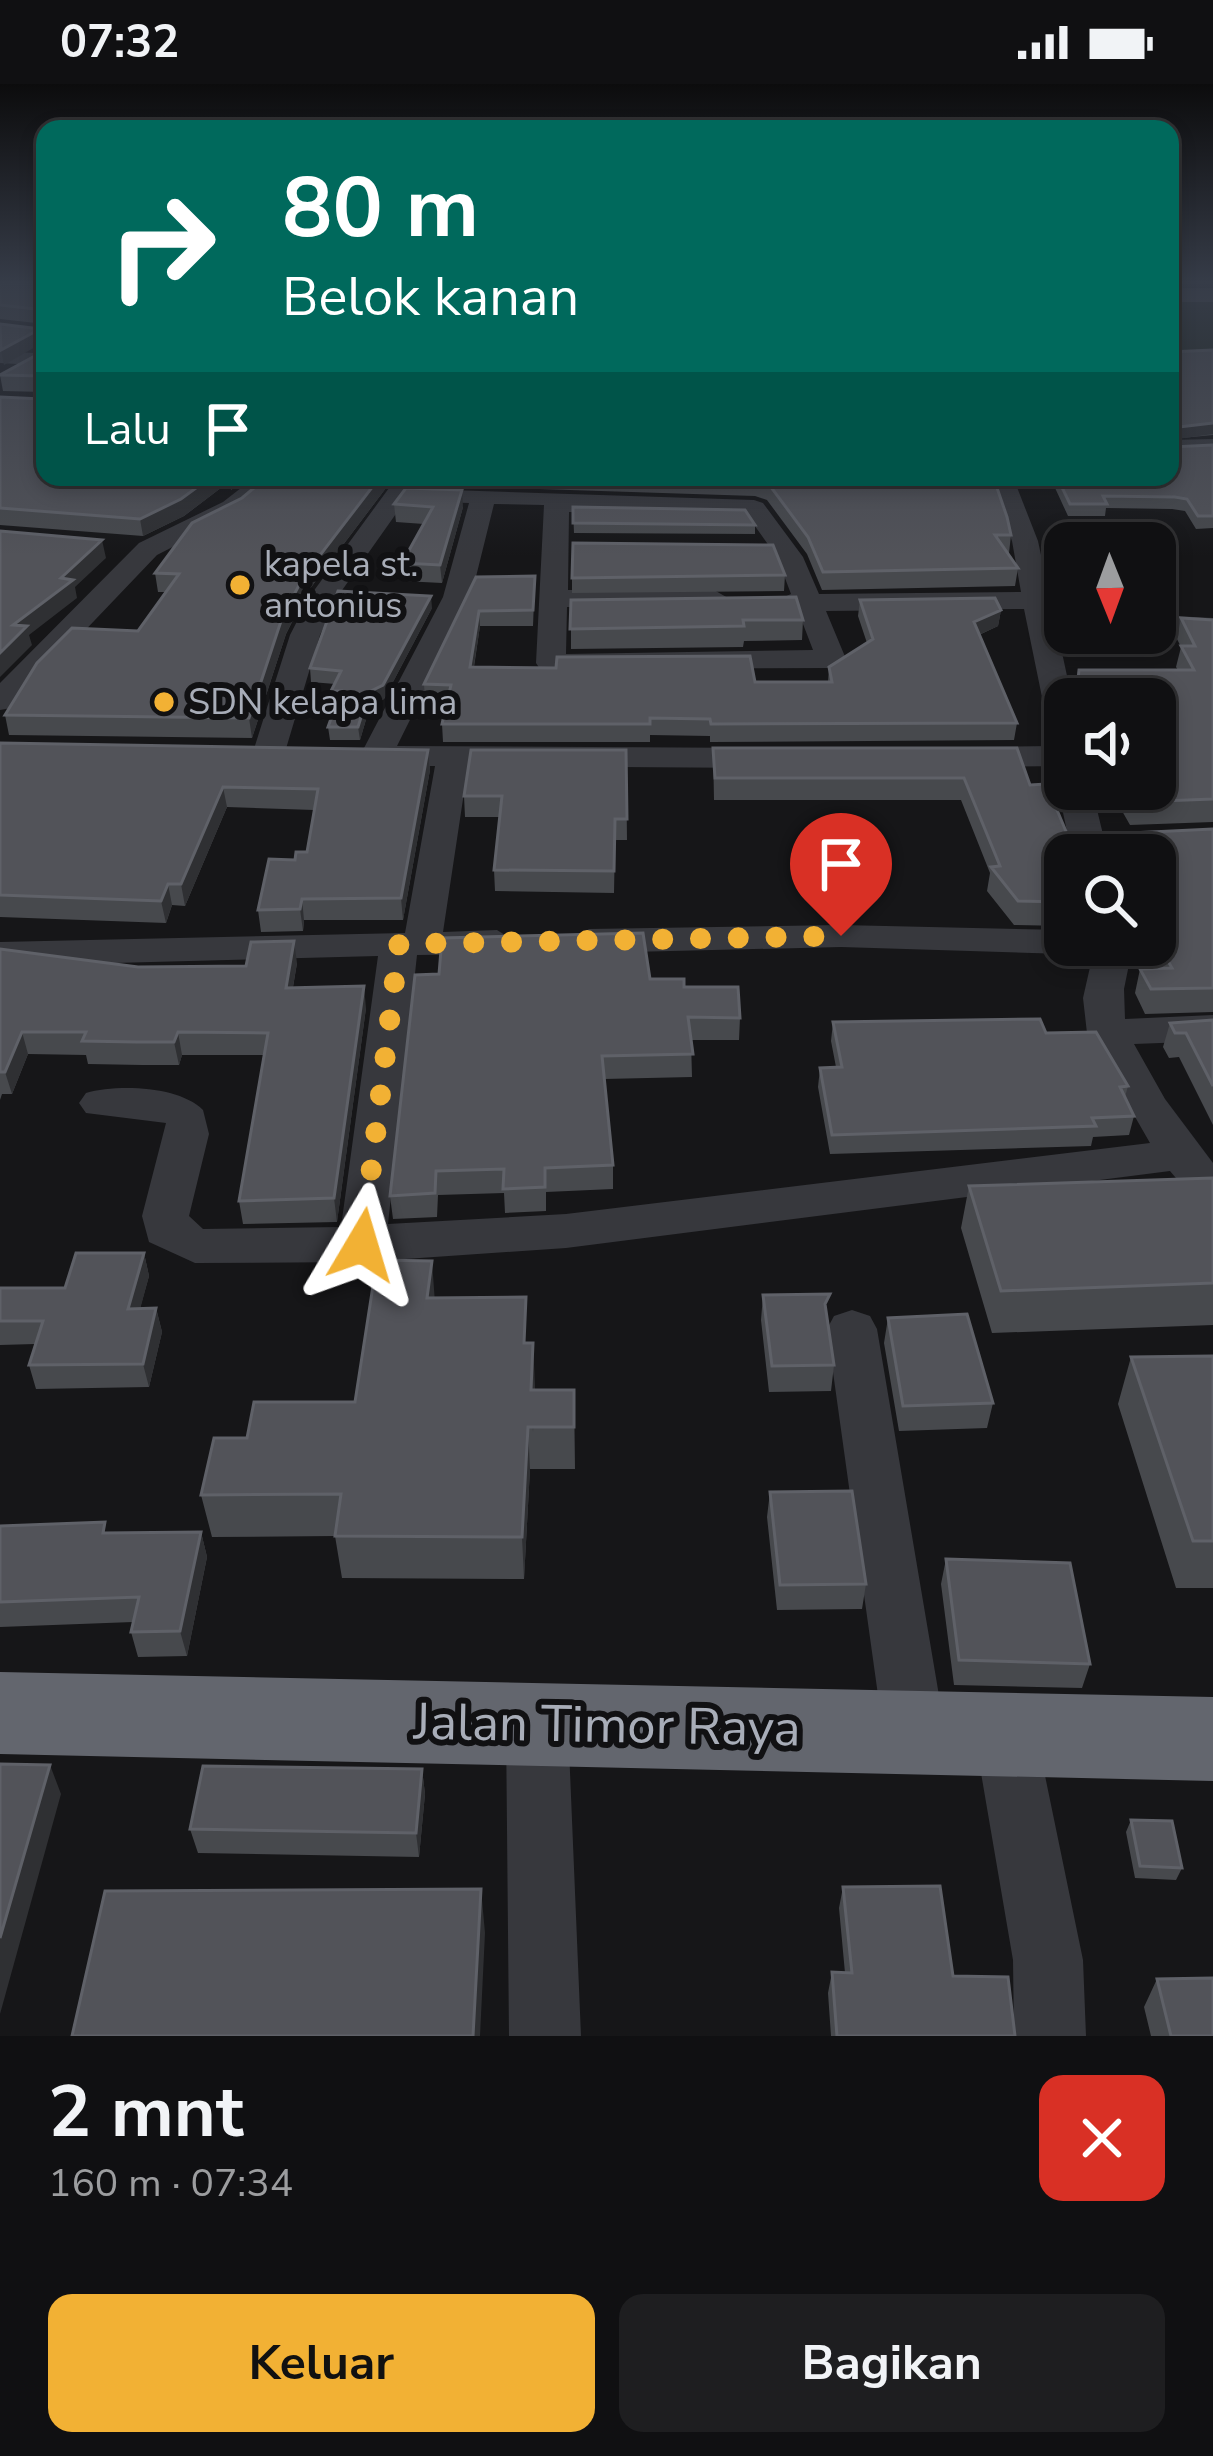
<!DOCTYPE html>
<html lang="id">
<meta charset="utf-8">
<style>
:root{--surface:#101012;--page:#1e1e20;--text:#f1f3f6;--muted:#9c9d9f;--line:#303032;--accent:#f2b134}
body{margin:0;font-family:"Nunito Sans",sans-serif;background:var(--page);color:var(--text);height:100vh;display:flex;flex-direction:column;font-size:45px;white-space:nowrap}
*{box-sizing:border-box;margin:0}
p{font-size:39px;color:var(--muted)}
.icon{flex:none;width:66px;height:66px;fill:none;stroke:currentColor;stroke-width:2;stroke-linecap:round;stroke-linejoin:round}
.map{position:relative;height:1952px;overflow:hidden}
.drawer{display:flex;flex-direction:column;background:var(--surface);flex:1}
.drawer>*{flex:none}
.top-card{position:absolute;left:36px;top:36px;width:1143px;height:366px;border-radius:24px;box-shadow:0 6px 18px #0003,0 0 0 3px var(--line);background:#00695c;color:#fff;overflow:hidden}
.needle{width:78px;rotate:179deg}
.buttons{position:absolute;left:1044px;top:438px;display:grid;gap:24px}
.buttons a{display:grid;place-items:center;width:132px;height:132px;border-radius:24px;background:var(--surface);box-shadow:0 6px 18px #0003,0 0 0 3px var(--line);font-size:60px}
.pin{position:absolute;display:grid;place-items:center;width:102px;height:102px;color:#fff;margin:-123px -51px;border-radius:50% 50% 50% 0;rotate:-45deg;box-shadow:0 0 12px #0007}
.pin .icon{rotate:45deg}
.me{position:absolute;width:132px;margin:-66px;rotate:7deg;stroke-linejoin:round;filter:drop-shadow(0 0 9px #0008)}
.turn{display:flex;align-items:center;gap:42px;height:252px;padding:0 48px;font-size:54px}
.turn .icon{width:156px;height:156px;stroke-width:2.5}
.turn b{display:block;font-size:84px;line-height:102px}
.then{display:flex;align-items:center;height:114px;padding:0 48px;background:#0003;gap:24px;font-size:45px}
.round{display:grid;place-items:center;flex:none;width:126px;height:126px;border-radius:24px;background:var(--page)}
.head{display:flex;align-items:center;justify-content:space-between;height:204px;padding:0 48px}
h1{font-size:72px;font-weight:700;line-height:90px}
.primary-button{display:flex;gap:24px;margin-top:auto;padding:24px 48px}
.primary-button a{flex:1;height:138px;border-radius:24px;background:var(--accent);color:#111;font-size:48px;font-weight:700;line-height:138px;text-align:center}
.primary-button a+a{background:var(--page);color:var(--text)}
.status{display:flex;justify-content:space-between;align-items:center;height:84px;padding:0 60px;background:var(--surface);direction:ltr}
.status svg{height:33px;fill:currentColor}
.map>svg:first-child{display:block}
.green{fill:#1e261f}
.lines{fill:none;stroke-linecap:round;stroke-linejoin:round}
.minor{fill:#37383d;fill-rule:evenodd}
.major{fill:#53555c;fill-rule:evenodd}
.highway{fill:#63666e;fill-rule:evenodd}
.wall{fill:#47494d}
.shaded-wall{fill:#2f3033}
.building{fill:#525359;stroke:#5f6168;stroke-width:3}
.route{stroke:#f2b134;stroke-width:21;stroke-dasharray:0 37.8}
.poi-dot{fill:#f2b134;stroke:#111113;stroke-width:4.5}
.labels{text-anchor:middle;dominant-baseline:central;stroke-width:12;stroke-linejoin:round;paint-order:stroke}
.far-poi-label{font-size:36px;fill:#a8adb8;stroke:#111113;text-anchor:start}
.near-street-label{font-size:51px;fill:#a8adb8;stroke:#111113}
</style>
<div class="status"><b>07:32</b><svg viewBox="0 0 49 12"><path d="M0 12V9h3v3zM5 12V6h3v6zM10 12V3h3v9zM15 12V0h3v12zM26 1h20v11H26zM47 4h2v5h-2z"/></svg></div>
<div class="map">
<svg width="1213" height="1952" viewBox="0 0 1213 1952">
<rect width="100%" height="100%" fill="#161618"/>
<!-- green -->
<path class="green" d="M1170,216H1213V271H1170Z"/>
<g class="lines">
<!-- minor -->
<path class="minor" d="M0,267L34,269L44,275L34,281L0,279Z
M1213,355V369L1170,370V356Z
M255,393H282L241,428L157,471L11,624L0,626V599L139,459L223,418Z
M989,393H1013L1038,457L1072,615H1065V682L964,683L948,673L964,663L1052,662L1024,525L826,527L846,575L831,584L540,585L536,579L544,421L494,420L471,513L397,662L770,664L786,674L770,684L468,682L443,848L497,846L516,858L497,870L417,871L388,1140L566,1130L1150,1059L1087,949L1083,914L1095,861H1133L1124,905L1125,935L1213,931V957L1134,960L1165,1015L1213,1079V1124L1197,1119L1170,1087L566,1164L362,1178L195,1179L149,1158L142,1132L166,1039L86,1029L79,1019L86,1009C118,1000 179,1002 203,1026L209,1050L189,1132L203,1145L341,1143L378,872L0,882V858L405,849L435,682H370L354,672L364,664L443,513L469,419L405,417L338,512L320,551L285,668L269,678L253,668L290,551L310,512L389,404L754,416L763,419L803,473L819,510L1021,508L1012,457ZM569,428L747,431L777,473L791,510L771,519L775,525L798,527L813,566L566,570L567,523L714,522L728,514L714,506H568Z
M1155,531L1213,534V552L1155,549Z
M1065,697V705H1092L1108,771H1072L1058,705Z
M841,841L1065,846V861H1082L1065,870L841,863L589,869L570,857L589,845Z
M852,1226L870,1232L877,1245L945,1647L936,1667L914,1676L892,1667L883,1647L827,1245L834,1232Z
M537,1611L559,1620L568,1640L581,1952H509L506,1640L515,1620Z
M1005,1619L1027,1627L1036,1648L1083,1876L1086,1952H1014L1013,1876L974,1648L983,1627Z"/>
<!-- major -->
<path class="major" d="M1170,204H1213V218H1170Z"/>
<!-- highway -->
<path class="highway" d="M0,1588L1213,1613V1697L0,1670Z"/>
</g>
<!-- wall -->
<path class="wall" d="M0,199H45V240L0,235V237Z
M1213,266V351L1171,355L1172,363L1213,361V444L1196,445L1185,427L1172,425L1106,424L1105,432H1068L1050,393H1170V268Z
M44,267L45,308L3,307L0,291Z
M0,313L42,315L249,393L231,406L230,397L184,432L143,452L0,441Z
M267,393H907L908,398L1011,451L1009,469H1007L1018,484L1015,502L822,506L807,470L767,416L755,412L389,400L306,510L286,550L252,654L9,651L5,631L138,547L166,508H158L155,489Z
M394,420L463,423L442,499L403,497L402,479L424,440L396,438Z
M573,423L755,441V450L574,449Z
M785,491L784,507L572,509V494Z
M535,492L533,542H480L474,583L755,598H828L829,583L867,559L858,532L860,516L1001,526L998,542L979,551L1017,639L1014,656L710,658V652L650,651V658H443L442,640L447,618L425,617L424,600L476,493Z
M571,516L803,536L802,556L744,557L743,563L571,565Z
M432,524L384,615L370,622L360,656H330L328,643L336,620H333L331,607L335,600L311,598L310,584Z
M1181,534L1213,536V738L1130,741L1113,711H1098L1095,705H1155V615H1074L1079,586H1178L1176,583L1181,563L1177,555Z
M0,659L428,666L430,686L403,836H304L303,847L261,848L258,826L295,776L307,768L314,726L227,723L185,822L172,821L166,839L0,833Z
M713,664L1030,701L1068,752L1213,745V928L1145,930L1135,909L1140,885H1153L1140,861H1155V771H1065V842L1014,841L987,807L990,789L961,716H714Z
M626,666L627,756H615L614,809L495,807L494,786L500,733H465L464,712Z
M0,865L138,883L246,882L297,879L293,903L366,924L337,1138L243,1140L239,1117L264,971H182L179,981H142L88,980L86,971L28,970L12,1010H2L0,1016Z
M650,895L684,903L740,934L739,956H691L692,993L604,995L613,1081V1105L546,1108V1127L505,1129L504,1109L438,1111L437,1133L393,1135L390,1112Z
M1213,936V1041L1179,973L1169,974L1163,963L1170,939Z
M833,938L1046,949L1128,1002L1125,1013L1134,1032L1129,1051L1093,1053L1091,1062L830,1070L818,1003L820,984L836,983L831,957Z
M1213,1094V1241L992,1249L961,1144L969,1102Z
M144,1169L149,1192L140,1224H156L162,1248L149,1303L36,1305L29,1281L35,1260L0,1261V1204H65Z
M763,1211L827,1233L834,1281L831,1307L769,1308L761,1236Z
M435,1214L527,1259L535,1306H574L575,1385H530L524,1495L342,1494L335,1452L212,1453L201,1411L247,1354L355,1318Z
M888,1234L993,1319L987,1344L899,1347L884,1259Z
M1213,1272V1504H1176L1118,1320L1131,1273Z
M770,1408L866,1500L862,1525L777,1526L767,1433Z
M0,1442L109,1449L201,1448L207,1473L187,1572L138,1573L131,1548L133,1538L0,1543Z
M946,1475L1090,1580L1082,1604L954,1601L941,1500Z
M422,1685L425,1710L419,1773L198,1769L190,1745Z
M1131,1736L1182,1784L1176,1796L1135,1794L1126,1748Z
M843,1803L953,1892L1015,1952H831L828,1909L832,1888L845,1889L839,1824Z
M1157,1895L1213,1952H1151L1144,1923Z"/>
<!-- shaded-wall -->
<path class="shaded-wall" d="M40,245L42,259L4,281L1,266Z
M1213,339V350L1170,356V344Z
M211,393H249L231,406L230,397L184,432L143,452L140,435Z
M380,393H389V400L306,510L286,550L252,654L249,634L283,531L304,492Z
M462,406L463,423L442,499L440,481Z
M102,456L106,474L75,503L77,514L29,551L32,561L0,593V569L13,541Z
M431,512L432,524L384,615L370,622L360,656L358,643L369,608Z
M1001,526L998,542L972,554L974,538Z
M479,527L480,542L471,600L470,583Z
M428,666L430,686L403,836L401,814Z
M223,703L227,723L185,822L181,800Z
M168,800L172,821L166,839L161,817Z
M302,815L304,836L303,847L300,825Z
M294,857L297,879L289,926L286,904Z
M364,902L366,924L337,1138L334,1114Z
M22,948L28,970L12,1010L5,988Z
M178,948L182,971L179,981L174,958Z
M144,1169L149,1192L134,1248L128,1225Z
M432,1177L435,1219L427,1214Z
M156,1224L162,1248L149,1303L143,1280Z
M533,1259L535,1301L533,1348L531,1306Z
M528,1343L530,1385L524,1495L522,1453Z
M201,1448L207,1473L187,1572L180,1547Z
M50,1681L61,1710L0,1930V1854Z
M422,1685L425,1710L419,1773L416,1749Z
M481,1805L485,1849L480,1952H473Z"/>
<!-- building -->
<path class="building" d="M0,199H45V226L0,221Z
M0,240L40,245L1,266Z
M45,243V305L42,292L0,291L44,267Z
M1213,266V339L1170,344V268Z
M45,312V393H211L181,415L140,435L0,424V313L42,315Z
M1170,353L1172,363L1213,361V432H1198L1187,415L1175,413L1103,412L1107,420H1070L1057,393H1170Z
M267,393H380L304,492L283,531L249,634L5,631L37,579L72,544L138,547L179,490L155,489L192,439L242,414Z
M703,393H907L908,398H995L1007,433L1011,451H995L1018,484L823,488L808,453L768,399L756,395Z
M406,404L462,406L440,481L402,479L433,423L394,420Z
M573,423L745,426L755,441L573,439Z
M0,447L102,456L61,494L73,496L13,541L27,542L0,569Z
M573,459L773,461L785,491L572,494Z
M535,492L533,526L479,527L470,583L556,584L557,573L750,572L755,598H832L829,583L873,555L860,516L995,514L1001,526L974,538L1017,639L711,640L710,635L650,634V640H442L451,601L424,600L476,493Z
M338,507L431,512L383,601L369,608L358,643H328L341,607H331L341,587L310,584Z
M796,513L803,536H743L744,542L570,545L571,516Z
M1181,534L1213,536V715L1135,718L1127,705H1155V615H1076L1079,586H1194L1181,562H1195Z
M0,659L428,666L401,814L302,815L300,825L258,826L269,775L295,776L296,768H307L318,705L223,703L181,800H168L161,817L0,811Z
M713,664H1017L1030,701L1046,700L1068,752L1213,745V904L1151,905L1140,885L1172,884L1155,854V771H1065V818L1018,817L991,783L1000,782L964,694H715Z
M471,666H626L627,735H615L614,787L494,786L502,712H464Z
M643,849L650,895H684V903H738L740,934L688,933L693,970L602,972L613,1081L545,1084V1103L503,1105L504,1085L436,1087L435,1109L390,1112L415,891L439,890L442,854Z
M294,857L286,904L364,902L334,1114L239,1117L268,949L178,948L174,958H137L82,957L86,948H22L5,988H0V865L138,883L246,882L251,858Z
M1040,935L1046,949L1096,948L1128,1002L1120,1003L1134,1032L1092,1034L1096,1042L832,1051L820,984L842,983L833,938Z
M1213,936V1002L1186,949H1175L1170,939Z
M1213,1094V1199L1001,1207L969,1102Z
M76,1169H144L128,1225L156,1224L143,1280L29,1281L43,1237H0V1204H65Z
M377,1176L432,1177L427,1214L526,1213L524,1259H533L531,1306H574V1343H528L522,1453L335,1452L341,1410L201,1411L214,1354H247L254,1318H355Z
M830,1210L825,1220L834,1281L772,1282L763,1211Z
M967,1230L993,1319L903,1322L888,1234Z
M1213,1272V1457H1193L1131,1273Z
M852,1407L866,1500L780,1501L770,1408Z
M105,1438L103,1449L201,1448L180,1547L131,1548L139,1513L0,1518V1442Z
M946,1475L1070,1479L1090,1580L959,1576Z
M0,1680L50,1681L0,1854Z
M203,1682L422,1685L416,1749L190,1745Z
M1131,1736L1172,1737L1182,1784L1140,1782Z
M940,1802L953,1892L1008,1893L1015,1952H837L832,1888L852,1889L843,1803Z
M481,1805L473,1952H72L105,1807Z
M1213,1894V1952H1171L1157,1895Z"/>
<!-- sky -->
<linearGradient id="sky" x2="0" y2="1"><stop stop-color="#0c0c0d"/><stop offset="0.42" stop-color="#363c48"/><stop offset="1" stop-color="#363c48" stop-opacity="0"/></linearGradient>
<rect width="1213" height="472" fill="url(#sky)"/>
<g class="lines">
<!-- route -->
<path class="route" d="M362,1161L399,860L841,852"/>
</g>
<!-- markers -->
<g class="poi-dot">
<circle cx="240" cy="501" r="12"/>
<circle cx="164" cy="618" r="12"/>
</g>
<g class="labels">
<!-- far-poi labels -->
<g class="far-poi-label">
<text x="264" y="480">kapela st.<tspan x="264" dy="41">antonius</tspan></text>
<text x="188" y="618">SDN kelapa lima</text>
</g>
<!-- near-street labels -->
<g class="near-street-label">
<text transform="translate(607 1641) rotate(1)">Jalan Timor Raya</text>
</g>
</g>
</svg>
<div class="buttons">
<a><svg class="needle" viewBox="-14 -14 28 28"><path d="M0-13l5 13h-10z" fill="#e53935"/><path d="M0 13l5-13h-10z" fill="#9c9d9f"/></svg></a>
<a><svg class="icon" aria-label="sound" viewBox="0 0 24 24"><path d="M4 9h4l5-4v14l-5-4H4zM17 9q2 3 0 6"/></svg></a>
<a><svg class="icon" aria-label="search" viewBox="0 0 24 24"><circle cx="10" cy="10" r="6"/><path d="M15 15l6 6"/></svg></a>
</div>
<div class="pin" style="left:841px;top:852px;background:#d93025"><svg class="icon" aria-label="arrive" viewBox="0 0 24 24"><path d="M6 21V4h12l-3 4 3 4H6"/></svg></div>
<svg class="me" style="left:362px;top:1161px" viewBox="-20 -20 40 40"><path d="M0-17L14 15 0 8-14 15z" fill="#f2b134" stroke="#fff" stroke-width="4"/></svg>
<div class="top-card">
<div class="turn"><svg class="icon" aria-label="right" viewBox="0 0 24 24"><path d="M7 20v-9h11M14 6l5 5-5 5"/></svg><div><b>80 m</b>Belok kanan</div></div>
<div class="then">Lalu<svg class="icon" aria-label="arrive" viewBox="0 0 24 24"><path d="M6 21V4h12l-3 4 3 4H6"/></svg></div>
</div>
</div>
<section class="drawer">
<div class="head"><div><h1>2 mnt</h1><p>160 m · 07:34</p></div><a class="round" style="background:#d93025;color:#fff"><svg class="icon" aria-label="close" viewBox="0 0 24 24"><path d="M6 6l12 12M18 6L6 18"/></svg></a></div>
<div class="primary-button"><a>Keluar</a><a>Bagikan</a></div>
</section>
